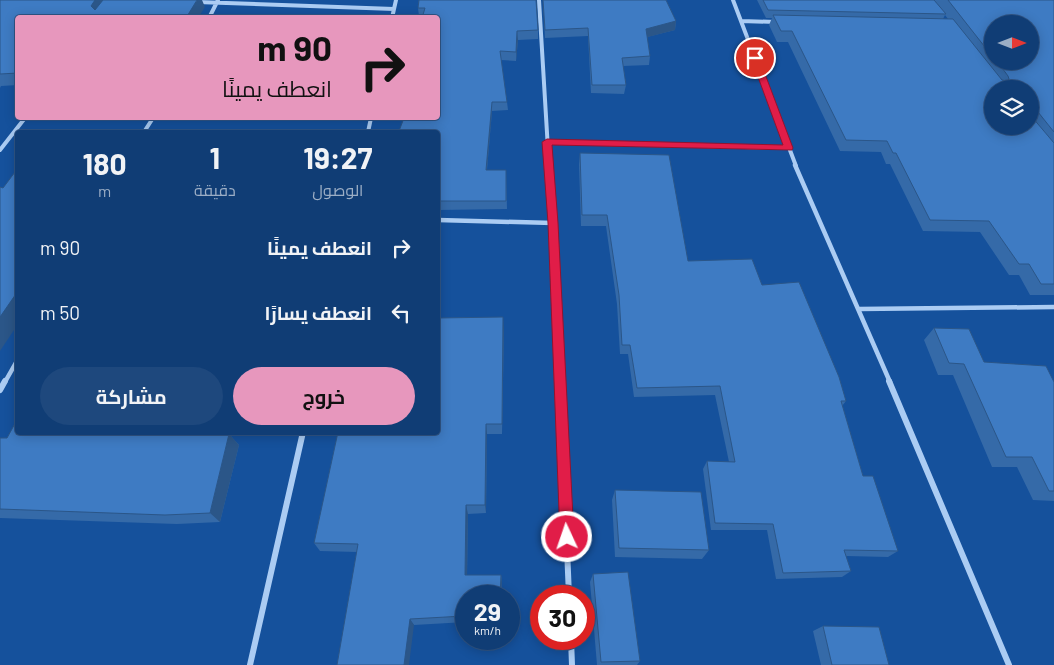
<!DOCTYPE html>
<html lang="ar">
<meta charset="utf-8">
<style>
:root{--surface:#103d75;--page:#1e487d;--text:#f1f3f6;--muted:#9caec5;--line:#305687;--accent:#e797bd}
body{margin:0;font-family:Barlow,Cairo,sans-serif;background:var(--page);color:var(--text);direction:rtl;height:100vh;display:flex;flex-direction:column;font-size:19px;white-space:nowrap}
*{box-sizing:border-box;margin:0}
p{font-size:16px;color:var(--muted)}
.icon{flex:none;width:28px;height:28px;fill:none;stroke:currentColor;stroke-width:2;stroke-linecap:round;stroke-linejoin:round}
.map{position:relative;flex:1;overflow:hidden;direction:ltr}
.details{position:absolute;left:15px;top:130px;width:425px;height:305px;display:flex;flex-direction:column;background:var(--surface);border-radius:5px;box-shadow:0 2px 12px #0003,0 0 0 1px var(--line);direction:rtl}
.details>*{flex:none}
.banner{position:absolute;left:15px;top:15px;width:425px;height:105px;border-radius:5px;box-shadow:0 2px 12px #0003,0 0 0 1px var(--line);direction:rtl;background:#e797bd;color:#111;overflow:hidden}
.needle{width:32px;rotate:90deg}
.fabs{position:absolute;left:984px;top:15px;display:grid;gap:10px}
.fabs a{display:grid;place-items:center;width:55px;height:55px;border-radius:50%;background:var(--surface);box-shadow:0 2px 12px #0003,0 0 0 1px var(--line);font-size:25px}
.speed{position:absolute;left:455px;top:585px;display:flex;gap:10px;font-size:25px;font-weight:700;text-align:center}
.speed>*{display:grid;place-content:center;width:65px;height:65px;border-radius:50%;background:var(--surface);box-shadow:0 2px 12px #0003,0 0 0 1px var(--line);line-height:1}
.speed small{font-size:12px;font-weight:400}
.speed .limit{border:8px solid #d22;background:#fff;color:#111}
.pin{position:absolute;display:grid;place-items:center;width:42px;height:42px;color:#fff;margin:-21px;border:2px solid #fff;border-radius:50%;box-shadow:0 1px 5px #0007}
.me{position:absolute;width:55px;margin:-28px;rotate:357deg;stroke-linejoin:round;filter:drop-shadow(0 0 4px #0008)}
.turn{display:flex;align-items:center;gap:18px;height:105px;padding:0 25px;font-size:22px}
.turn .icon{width:65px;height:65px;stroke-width:2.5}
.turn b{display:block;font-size:35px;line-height:42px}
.eta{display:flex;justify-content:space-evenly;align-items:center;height:85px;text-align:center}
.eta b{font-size:30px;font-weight:700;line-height:35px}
.button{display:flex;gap:10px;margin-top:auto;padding:10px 25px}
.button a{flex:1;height:58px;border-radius:30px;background:var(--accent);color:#111;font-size:20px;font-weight:700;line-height:58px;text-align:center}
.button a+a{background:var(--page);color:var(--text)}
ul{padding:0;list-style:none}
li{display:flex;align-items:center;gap:15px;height:65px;padding:0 25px}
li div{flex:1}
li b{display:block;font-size:19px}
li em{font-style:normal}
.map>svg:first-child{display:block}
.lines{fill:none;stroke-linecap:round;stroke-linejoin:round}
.street-far2{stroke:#abccf3;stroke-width:4}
.street-far1{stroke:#abccf3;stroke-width:4.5}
.street{stroke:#abccf3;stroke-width:6}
.wall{fill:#356aa8;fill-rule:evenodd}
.shaded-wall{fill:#2b5688}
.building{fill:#3e7bc3;stroke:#2b5688;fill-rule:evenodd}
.route{fill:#e11d48;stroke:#92132f}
</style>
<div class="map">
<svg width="1054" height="665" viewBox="0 0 1054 665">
<rect width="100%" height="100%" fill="#15519c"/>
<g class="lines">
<!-- street-far2 -->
<path class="street-far2" d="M539,0L549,166
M733,0L796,166
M197,2L394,9
M209,18L218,0
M392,18L396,0
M741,21L776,22
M144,132L153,118
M368,132L371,118
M547,142L788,148
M0,150L25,118"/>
<!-- street-far1 -->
<path class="street-far1" d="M549,165L560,382
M795,165L890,382
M438,220L553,223
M859,309L1054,307
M5,382L18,359"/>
<!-- street -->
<path class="street" d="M560,381L569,596
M889,381L1009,665
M0,390L5,381
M571,639L572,665
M250,665L303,432"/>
</g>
<!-- wall -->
<path class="wall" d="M0,0L205,7L18,18V85L1,86L0,88Z
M419,0L538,30V39L518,40L516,61L501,60L507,102L508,110L492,111L487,170H506L507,209L438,210V132H400L399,131L438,118L423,16H419L418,8Z
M543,0H666L676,21L675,30L647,37L650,56L649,65L623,66L626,85L624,94L591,93L588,36L545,38Z
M757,0H1054V295H1030L1019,275H1009L980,232L923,231L890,164H886L881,152L840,151L788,42H777L769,25L772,18H766ZM945,15L948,19H943ZM992,24L1030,61H992Z
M580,153L688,261L762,285L846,401L842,406L863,476L898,551L888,557L846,556L851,571L842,577L776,579L767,530H711L703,469L707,461L729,462L715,395L634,397L628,354H620L617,304L606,226H581L579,164Z
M934,328L984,362L1054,382V501L1033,500L1017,467H992L953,375H938L924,340Z
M504,329L502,434H487L486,513L468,514L467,575H501L502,582L501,596H466V622L414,625L357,552L320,551L314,543L438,432Z
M229,434L239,445L220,522L177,524L0,518V438Z
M615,490L709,550L702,559L615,557L612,500Z
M593,574L640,661L637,665H597L590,582Z
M823,626L889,665H821L813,631Z"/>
<!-- shaded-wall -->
<path class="shaded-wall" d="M95,0H104L97,17L91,6Z
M197,0H202L205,7L198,18H186Z
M676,21L675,30L644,38L646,29Z
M517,31L518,40L516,61V52Z
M492,102V111L486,179V170Z
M18,291V324L0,351V317Z
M503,317L504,329L502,434V424Z
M486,424L487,434L486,513L485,505Z
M201,432H215L211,446L201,435Z
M229,434L239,445L220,522L210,513Z
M466,505L468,514L467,582L465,575Z
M501,575L502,582L501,596H500Z
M465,610L466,615V621L464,616Z
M410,619L414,625L409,665H404Z"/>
<!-- building -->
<path class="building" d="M0,0H95L91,6L95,10L103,0H197L186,18H18V73L0,74Z
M419,0H536L538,30L517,31L516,52L500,51L507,102H492L486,170H506V201H438V132H402V131H399L404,118H438V18H422L425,8H418Z
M543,0H666L676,21L646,29L650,56L622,58L626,85H592L588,28L545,30Z
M763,0H934L946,14L768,10Z
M948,0H1054V132L1038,112H1033L1032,117L1054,143V284H1041L1029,264H1019L989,221L930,220L896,153H893L887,141L846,140L792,31H781L773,15L953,19L1002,80L1007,81L1009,79L1008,76L997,61H1030V24H992V56ZM992,89H1030V126H992Z
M580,153L669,155L688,261L752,259L762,285L799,282L839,377L846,401H841L863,476H873L898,551L844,550L851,571L783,573L773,524L715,523L707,461L735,462L720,386L637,388L630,345H622L619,295L607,215H582Z
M18,168V291L0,317V187L3,188Z
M503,317L502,424H486L485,505H466L465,575H501L500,596H466V610H465L464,616L410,619L404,665H337L358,544L314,543L338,432H438V318Z
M934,328L969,329L984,362L1046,366L1054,382V491H1049L1032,457H1006L964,364L949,363Z
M18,418V432H201V435L229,434L210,513L165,515L0,509V438H7Z
M615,490L701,492L709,550L619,548Z
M628,572L640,661L601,662L593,574Z
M823,626L879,627L889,665H832Z"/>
<!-- route -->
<path class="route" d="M755,55L759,58L793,148L792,150L552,145L558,223L574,537L572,542L567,544L562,542L560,537L548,223L542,142L547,139L783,145L751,58Z"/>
</svg>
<div class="fabs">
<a><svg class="needle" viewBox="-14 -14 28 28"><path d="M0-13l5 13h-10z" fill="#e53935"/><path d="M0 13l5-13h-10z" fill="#9caec5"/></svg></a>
<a><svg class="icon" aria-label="layers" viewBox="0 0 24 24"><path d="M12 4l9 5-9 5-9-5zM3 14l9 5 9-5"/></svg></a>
</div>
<div class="speed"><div>29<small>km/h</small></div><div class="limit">30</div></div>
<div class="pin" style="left:755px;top:58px;background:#d93025"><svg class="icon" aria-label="arrive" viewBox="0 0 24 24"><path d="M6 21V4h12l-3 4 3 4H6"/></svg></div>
<svg class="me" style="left:567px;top:537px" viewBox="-20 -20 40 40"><circle r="17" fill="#e11d48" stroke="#fff" stroke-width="3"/><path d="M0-11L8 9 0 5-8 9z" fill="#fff"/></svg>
<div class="banner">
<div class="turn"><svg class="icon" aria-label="right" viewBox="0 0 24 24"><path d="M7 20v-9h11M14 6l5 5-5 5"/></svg><div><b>90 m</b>انعطف يمينًا</div></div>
</div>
<section class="details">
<div class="eta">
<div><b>19:27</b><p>الوصول</p></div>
<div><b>1</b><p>دقيقة</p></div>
<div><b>180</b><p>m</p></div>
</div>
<ul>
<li><svg class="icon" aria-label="right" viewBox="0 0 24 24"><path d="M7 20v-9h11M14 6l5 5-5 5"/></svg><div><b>انعطف يمينًا</b></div><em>90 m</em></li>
<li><svg class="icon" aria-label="left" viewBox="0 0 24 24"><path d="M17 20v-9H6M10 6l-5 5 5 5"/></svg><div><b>انعطف يسارًا</b></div><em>50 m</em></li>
</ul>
<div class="button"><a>خروج</a><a>مشاركة</a></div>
</section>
</div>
